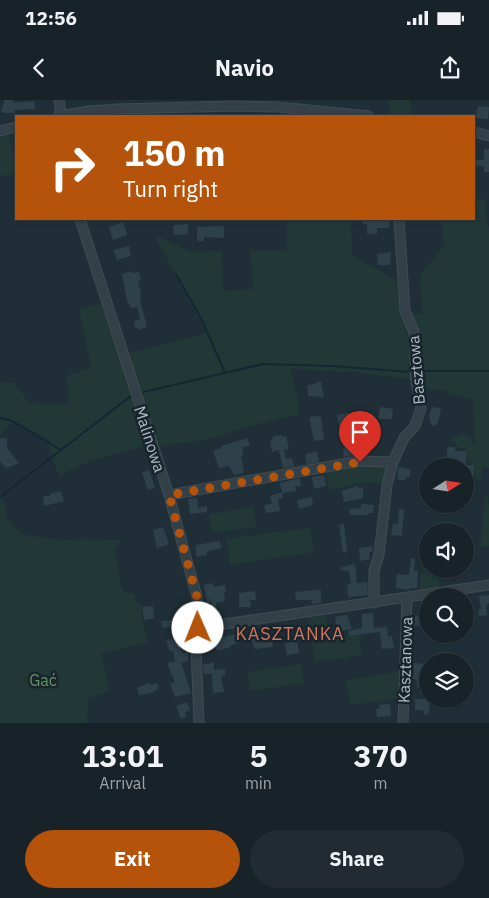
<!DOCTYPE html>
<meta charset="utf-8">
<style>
:root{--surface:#182329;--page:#212b31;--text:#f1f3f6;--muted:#9fa4a8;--line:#364046;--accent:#b45309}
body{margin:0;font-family:"IBM Plex Sans",sans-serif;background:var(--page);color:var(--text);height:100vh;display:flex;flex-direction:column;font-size:19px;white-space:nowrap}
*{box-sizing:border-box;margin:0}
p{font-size:16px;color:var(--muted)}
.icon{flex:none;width:28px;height:28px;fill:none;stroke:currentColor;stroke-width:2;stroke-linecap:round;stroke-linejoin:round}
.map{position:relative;height:623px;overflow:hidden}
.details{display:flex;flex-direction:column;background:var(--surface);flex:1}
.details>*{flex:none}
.guide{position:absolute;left:15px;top:15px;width:460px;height:105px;border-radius:0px;box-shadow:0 1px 4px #0004,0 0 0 1px var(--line);background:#b45309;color:#fff;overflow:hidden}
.needle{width:32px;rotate:78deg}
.controls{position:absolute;left:419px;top:358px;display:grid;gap:10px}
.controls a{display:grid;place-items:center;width:55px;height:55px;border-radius:50%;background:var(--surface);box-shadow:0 1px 4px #0004,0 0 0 1px var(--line);font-size:25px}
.pin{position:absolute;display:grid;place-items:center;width:42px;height:42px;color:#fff;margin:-51px -21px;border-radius:50% 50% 50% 0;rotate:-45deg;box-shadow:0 0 5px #0007}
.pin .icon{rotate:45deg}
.me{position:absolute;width:55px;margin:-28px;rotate:359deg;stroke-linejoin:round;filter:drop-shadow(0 0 4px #0008)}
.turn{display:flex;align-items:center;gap:18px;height:105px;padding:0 25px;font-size:22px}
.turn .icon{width:65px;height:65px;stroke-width:2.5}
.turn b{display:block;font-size:35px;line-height:42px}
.eta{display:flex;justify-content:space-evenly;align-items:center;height:85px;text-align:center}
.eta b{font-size:30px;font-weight:700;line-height:35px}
.primary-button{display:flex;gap:10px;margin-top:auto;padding:10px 25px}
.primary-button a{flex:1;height:58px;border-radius:30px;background:var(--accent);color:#fff;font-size:20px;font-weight:700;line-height:58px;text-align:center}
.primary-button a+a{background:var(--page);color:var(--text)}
.status{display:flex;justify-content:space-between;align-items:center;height:35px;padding:0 25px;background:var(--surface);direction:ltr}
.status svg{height:14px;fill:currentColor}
header{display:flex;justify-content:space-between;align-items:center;height:65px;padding:0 25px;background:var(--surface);font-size:22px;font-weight:700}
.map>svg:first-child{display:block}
.green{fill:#213836}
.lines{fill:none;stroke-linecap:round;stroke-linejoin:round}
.stream{stroke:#132834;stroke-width:2}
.building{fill:#2e414b}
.minor-casing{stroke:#3f4c54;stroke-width:11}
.minor{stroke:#334048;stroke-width:9}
.route{stroke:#b45309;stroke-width:9;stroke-dasharray:0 16.2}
.labels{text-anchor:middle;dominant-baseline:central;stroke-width:5;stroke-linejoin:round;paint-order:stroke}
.street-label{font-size:16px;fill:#adbbc4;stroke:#19252c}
.park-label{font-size:16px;fill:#659565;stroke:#19252c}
.neighbourhood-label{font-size:18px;letter-spacing:1px;fill:#d47459;stroke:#19252c}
</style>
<div class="status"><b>12:56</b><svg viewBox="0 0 49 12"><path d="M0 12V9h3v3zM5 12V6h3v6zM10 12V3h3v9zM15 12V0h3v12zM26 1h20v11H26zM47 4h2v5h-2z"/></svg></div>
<header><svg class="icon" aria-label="back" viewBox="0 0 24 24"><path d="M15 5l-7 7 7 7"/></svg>Navio<svg class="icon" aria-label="share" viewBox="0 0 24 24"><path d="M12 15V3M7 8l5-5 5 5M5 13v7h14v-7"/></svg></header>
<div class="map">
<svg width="489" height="623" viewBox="0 0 489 623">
<rect width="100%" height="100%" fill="#202f37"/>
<!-- green -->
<path class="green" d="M389,0H410L411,16L390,14Z
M7,33L16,61V73L0,76V34Z
M474,98L485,99L487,126L489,128V368H483L481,380H476L474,365L467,360L465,348L460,349L451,339L461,334L471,336V342L475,345L473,300L449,294L448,291L420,289L408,215L422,214L420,176L444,145L441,119H474Z
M192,119L193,152L222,151L223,191L253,189L250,151H286L287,119H351L352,155L400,182L411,235L413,280L356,272L290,269L299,305V315L271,320L206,340L155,346L126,254L207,233L195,207L153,134L192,152Z
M102,203L146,338V346C117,354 86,359 60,376C54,364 49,354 50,341L14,320L0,336V282L15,283L29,303L69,304L67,276L91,267L79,209Z
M357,364L386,365L388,368L385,383L364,382L329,390L325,369Z
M0,391L8,419L23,435L71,441L80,439L120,441L121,444L115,449L121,486L125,492L135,494V502L141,503L143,523L148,542L101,554L110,591L88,599L87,623H0Z
M486,391L489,408V445L480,447Z
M253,406L256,427L212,433L209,415Z
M310,428L314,452L230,465L226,439Z
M427,456L428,469H438L440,489L419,492L421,475Z
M326,514L329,539L359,535L362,555L315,562L307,516Z
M301,564L304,583L250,591L247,572Z
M402,571L401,598L350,605L346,580Z"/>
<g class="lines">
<!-- stream -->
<path class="stream" d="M176,174L202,220L225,273
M420,271H489
M139,293L263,264L332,266L411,272
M0,318L10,320L61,350
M0,397L131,296"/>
</g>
<!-- building -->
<path class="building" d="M4,0H13L14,3L34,1L35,9L14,10L15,13H5L2,12L1,8L3,7Z
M478,6L489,7L488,19L476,18Z
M484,49H489V72H484V66H474V60H484Z
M362,119H370V120L389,119V128H377V134H367V124H362Z
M123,122L127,135L113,140L109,127Z
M188,124V134L174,135L173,125Z
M224,126V138L204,137V141H197V127Z
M129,146L131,156L117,160L114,150Z
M391,152L390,165H378L377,154Z
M132,171V173L139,172L141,180L138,181L141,193L140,200L147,227L139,230V228H135L134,221L140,220L137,207L131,208L127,201L122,174Z
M315,282H321L324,297L308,296L307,285L316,284Z
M380,307L393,309L392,319H378Z
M432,307L441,308L439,319L436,326L431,325L429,316Z
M349,313L351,330H345L344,325L339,326L337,315Z
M318,316L321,317L324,340L314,341L309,317Z
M282,335V337L286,336L289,349L284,350L286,359L292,358L294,366L283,368L279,350L272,352L270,341L273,340L272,337Z
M0,338H7V348L19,363L6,368L0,361Z
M247,338L250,346L242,347L243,356H241L244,373L234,375L229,366L219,368L213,351L221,348V346Z
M361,343L363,351L355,352V355L344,357L343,348L357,346L356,344Z
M447,347H455V351H466V365H474V378H465V366H460L457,360H447Z
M317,351L319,362L307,364L305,354Z
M398,367L410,369V377H406V380H398Z
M149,370L155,388L148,390L142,372Z
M324,375L326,386L314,389L312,377Z
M300,378L301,386L295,387L296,391L282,393L280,383Z
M358,386V388L363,387V398L344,402L342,391Z
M61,391L64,401L44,406L43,396H51L50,394Z
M282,392L283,398L278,399L280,411L266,413L264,405L272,404L270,396Z
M312,397L313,405L299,409L297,400Z
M197,398L198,408L207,406V412L190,414L188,399Z
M361,404L374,405L373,413H368V415H350L349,409L361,408Z
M399,409H404L402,436L391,435L393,423L398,424Z
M344,424L347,452L343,453L339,425Z
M163,427L169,444L157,448L153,430Z
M220,441L221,448L207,451V455L196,457V445Z
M372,446L373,452H369L370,459L360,461L359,448Z
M411,458L415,459L414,471H418L417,488H409V490L396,488L397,474L409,475Z
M355,464L357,483L367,482L368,495L348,497L347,485L351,484L349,471L340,470L341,467Z
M212,483L215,487L225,485L226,492H224L225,501L216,503L217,512H213L211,502L207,503L204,485Z
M314,490H321V503L312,504V500H296L295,492Z
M255,491L256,500H250L251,507H239V493Z
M489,495V503L486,505L487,515L479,516L478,509H481L479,496Z
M153,506L154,518L144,520L142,507Z
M373,513L374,528L387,527L388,537L392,536L394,548L382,549L380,532L349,536L348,531L362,528V514Z
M426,514L427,524L414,526L413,516Z
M347,515L352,529L340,531V526H336L335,517Z
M184,519L185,528L177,529L176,526L163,528L161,521Z
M237,534L238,543L231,545V547L217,551L216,548L206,549L204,540Z
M264,534L266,540L272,539L273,547L255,549L251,539H254L253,536Z
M176,538L182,553H188V561L181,563L191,593L175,597L170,584L175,582L167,563L175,561L173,550L170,552L166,541Z
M297,541L299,553L287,555L285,543Z
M214,562V570L225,569V575L221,576L224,592L213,593L212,574H204L203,565Z
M414,563L425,564L423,587H417V580L413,579Z
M148,583L152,585L157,583L159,588L151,593L139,595L137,588Z
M415,599H430L429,614L424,615L423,610H415Z
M187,602L190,611L185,612L186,617L181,619L176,606Z
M390,604L391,616L377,617L376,609H380L379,605Z"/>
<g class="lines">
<defs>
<path id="minor" d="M59,0L61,16
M58,16L90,11L119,9L234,6L278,7L368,16
M0,31L16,27
M474,32L489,36
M80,119L169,395L197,497L196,546L199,623
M169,395L359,361L393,362
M374,503V471L379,455L387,385L393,362L404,338L415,326L421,308L416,282L414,232L405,211L399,119
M198,528L489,485
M403,623L407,498"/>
</defs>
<!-- minor casing -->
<use href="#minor" class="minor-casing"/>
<!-- minor -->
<use href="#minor" class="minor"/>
</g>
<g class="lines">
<!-- route -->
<path class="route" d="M198,528L197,497L169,395L360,362"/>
</g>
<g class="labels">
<!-- street labels -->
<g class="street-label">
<text transform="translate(416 270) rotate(-95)">Basztowa</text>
<text transform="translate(150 339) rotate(72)">Malinowa</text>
<text transform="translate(405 560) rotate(-88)">Kasztanowa</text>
</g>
<!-- park labels -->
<g class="park-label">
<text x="43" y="580">Gać</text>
</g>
<!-- neighbourhood labels -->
<g class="neighbourhood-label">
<text x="290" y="533">KASZTANKA</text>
</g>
</g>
</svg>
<div class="controls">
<a><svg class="needle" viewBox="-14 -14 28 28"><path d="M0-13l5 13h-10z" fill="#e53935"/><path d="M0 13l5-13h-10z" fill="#9fa4a8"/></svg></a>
<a><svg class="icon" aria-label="sound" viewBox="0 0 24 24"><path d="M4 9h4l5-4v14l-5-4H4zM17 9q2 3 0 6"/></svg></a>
<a><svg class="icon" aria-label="search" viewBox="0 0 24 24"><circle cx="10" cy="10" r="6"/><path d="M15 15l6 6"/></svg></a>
<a><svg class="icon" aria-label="layers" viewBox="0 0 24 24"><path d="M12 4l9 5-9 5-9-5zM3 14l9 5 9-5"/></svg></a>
</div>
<div class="pin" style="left:360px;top:362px;background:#d93025"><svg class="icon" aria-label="arrive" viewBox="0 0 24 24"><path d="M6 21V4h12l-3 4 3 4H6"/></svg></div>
<svg class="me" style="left:198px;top:528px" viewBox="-20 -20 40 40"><circle r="19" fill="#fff"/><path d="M0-13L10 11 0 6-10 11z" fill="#b45309"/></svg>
<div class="guide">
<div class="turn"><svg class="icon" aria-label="right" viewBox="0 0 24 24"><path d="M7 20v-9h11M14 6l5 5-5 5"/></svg><div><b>150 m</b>Turn right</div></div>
</div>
</div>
<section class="details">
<div class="eta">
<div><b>13:01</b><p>Arrival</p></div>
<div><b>5</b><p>min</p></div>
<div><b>370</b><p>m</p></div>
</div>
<div class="primary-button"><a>Exit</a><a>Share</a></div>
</section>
